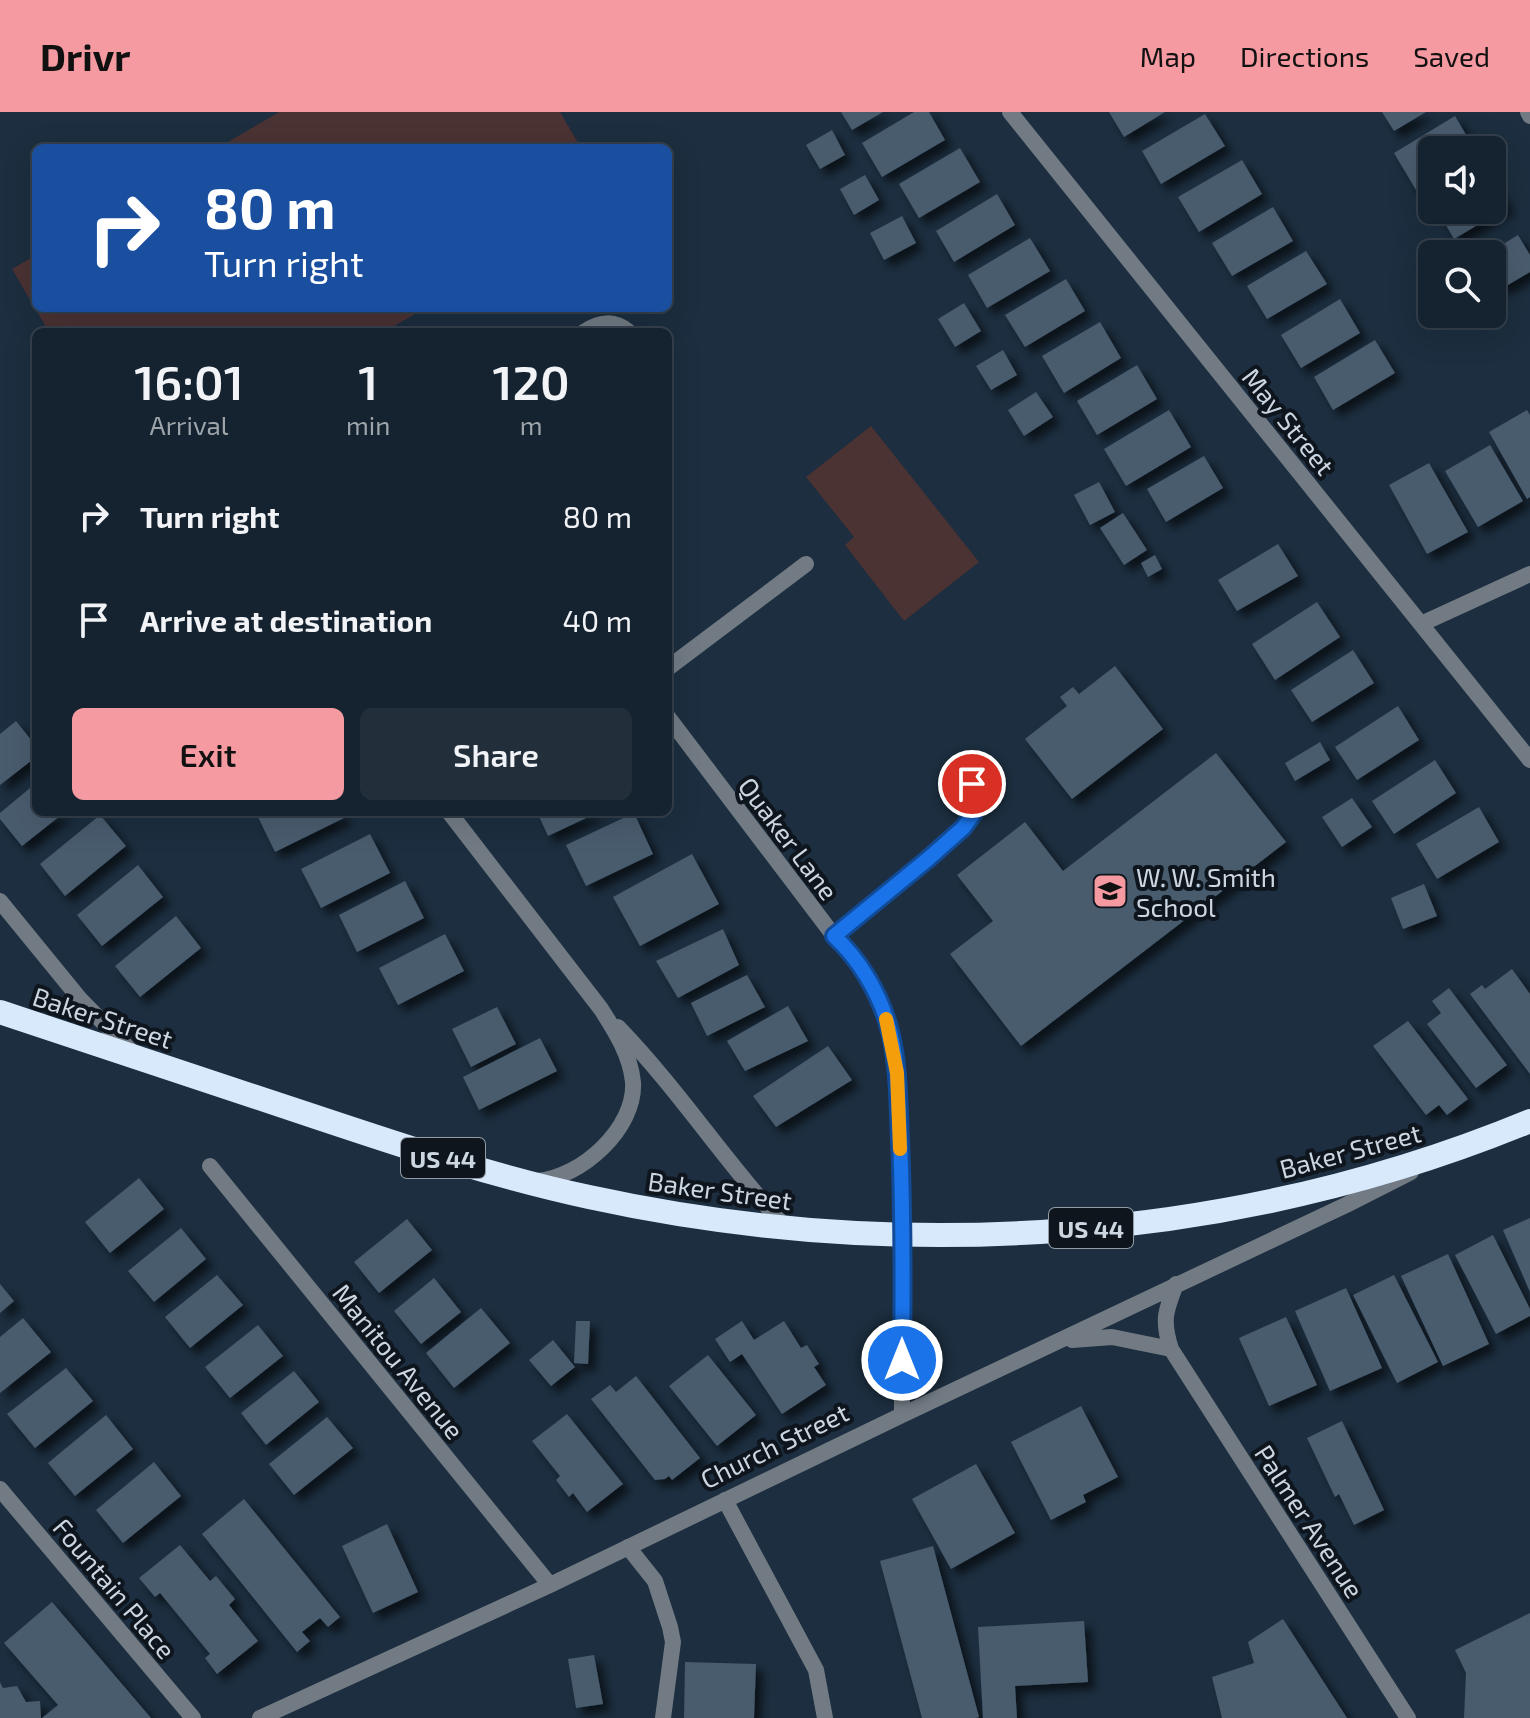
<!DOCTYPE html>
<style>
:root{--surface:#15222f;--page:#222f3b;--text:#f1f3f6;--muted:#9da4aa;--line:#343f4b;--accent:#f49aa0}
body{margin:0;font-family:"Exo 2",sans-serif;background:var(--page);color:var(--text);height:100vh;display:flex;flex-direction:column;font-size:30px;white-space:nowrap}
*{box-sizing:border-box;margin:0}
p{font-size:26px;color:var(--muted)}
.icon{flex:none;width:44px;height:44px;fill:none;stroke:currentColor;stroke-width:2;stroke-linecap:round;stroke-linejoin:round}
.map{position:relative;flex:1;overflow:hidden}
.sheet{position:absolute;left:32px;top:216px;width:640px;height:488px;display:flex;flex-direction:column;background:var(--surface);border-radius:12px;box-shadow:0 8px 32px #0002,0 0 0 2px var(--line)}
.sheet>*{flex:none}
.banner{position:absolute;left:32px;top:32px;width:640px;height:168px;border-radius:12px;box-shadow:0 8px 32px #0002,0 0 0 2px var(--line);background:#1a4fa0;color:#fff;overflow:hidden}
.fabs{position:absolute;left:1418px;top:24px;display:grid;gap:16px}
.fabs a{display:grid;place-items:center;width:88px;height:88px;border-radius:12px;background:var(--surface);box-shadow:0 8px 32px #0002,0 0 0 2px var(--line);font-size:40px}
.pin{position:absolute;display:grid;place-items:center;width:68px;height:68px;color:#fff;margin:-34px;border:4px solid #fff;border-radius:50%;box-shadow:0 2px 8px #0007}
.me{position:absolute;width:88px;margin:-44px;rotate:0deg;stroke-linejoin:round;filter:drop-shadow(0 0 6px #0008)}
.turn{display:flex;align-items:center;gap:28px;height:168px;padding:0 40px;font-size:36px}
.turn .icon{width:104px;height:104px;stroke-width:2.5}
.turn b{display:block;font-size:56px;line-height:68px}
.eta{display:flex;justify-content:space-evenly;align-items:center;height:136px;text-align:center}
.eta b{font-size:48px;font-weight:600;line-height:56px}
.button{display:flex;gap:16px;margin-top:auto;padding:16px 40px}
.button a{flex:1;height:92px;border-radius:12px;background:var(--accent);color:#111;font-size:32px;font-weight:600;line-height:92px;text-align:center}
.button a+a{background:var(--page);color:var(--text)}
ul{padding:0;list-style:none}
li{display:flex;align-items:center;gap:24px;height:104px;padding:0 40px}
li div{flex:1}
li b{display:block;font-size:30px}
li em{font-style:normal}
header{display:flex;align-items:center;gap:48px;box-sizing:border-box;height:112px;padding:0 40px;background:var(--accent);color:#111}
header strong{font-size:38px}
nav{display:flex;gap:44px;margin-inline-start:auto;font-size:28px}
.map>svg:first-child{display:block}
.green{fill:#4b3233}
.building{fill:#485b6e;filter:url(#shadow)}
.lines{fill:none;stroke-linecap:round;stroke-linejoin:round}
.lane{stroke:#727b84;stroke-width:16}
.street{stroke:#727b84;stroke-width:16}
.highway{stroke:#d7e9fb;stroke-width:24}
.route-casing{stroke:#114b97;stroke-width:20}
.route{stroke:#1a73e8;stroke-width:14}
.slow{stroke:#f59e0b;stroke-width:14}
.labels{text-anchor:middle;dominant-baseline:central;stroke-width:8;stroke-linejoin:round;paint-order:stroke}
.shield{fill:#0e151d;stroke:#929ca6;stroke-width:2}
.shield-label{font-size:24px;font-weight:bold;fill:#cbd6e1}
.street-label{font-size:26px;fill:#cbd6e1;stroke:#0e151d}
.poi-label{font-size:26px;fill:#cbd6e1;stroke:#0e151d;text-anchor:start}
</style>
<header>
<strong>Drivr</strong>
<nav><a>Map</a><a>Directions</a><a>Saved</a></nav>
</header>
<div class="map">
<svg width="1530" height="1606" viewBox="0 0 1530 1606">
<defs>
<filter id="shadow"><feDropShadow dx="7" dy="7" stdDeviation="4" flood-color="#0009"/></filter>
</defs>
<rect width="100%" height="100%" fill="#1c2e3f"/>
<!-- green -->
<path class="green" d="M279,0H560L581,36H218Z
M36,143V196H425L384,220H49L12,157Z
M871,314L979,450L904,509L845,433L854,425L806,365Z"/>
<!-- building -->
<path class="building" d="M841,0H883L852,18Z
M914,0H929L945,28L882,65L862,31Z
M1109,0H1165L1124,25Z
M1382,0H1426L1394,19Z
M1205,2L1225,34L1161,72L1142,39Z
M1455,4L1475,38H1432V69L1416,78L1394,41Z
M832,18L845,43L820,57L806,33Z
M960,36L980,70L919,106L899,72Z
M1242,48L1262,82L1199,120L1178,85Z
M865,63L879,88L854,103L840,77Z
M1492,68L1508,95L1454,127L1437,98H1492Z
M997,82L1015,113L954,150L936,119Z
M1273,95L1293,129L1232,164L1212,131Z
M902,104L916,131L884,148L870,121Z
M1518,123L1530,143V160L1501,177L1492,162V142H1487Z
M1030,126L1050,159L987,196L968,163Z
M1306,139L1327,172L1267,207L1247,174Z
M1066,167L1085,199L1025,235L1005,203Z
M1340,187L1360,221L1301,256L1281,223Z
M964,191L981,219L955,235L938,207Z
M1100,210L1121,246L1064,281L1042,244Z
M1375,228L1395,261L1333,298L1314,265Z
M1003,238L1017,263L991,278L976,254Z
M1137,253L1157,287L1097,323L1077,289Z
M1036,280L1053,305L1024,324L1008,298Z
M1169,298L1191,335L1126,374L1104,337Z
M1527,298L1530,303V385L1527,387L1489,320Z
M1490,333L1523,389L1478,415L1445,359Z
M1204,344L1223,376L1166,410L1147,377Z
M1429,351L1468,420L1427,442L1389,373Z
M1099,370L1115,400L1090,413L1074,383Z
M1123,401L1147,438L1124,453L1100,416Z
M1278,432L1298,464L1237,499L1218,468Z
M1155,443L1162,457L1148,465L1141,451Z
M1317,490L1340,525L1275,568L1252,532Z
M1353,538L1374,571L1312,610L1291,578Z
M1115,554L1163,617L1072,687L1025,627L1067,594L1060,585L1073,575L1079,582Z
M1398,594L1419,628L1357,668L1335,635Z
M16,609L36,634V645L0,673V622Z
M1320,630L1330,648L1295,669L1285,651Z
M1216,641L1286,730L1021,934L950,842L993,809L957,763L1025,710L1063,759Z
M1435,648L1456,681L1394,722L1372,689Z
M36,671V700H65L22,734L0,707V701Z
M1352,686L1372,715L1342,735L1322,705Z
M1479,695L1499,730L1437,767L1416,732Z
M258,700H342L344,706L275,740L256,701Z
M537,700H599L548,724Z
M634,701L653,742L586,774L566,733Z
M100,703L126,734L65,784L40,752Z
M370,722L390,761L321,796L301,757Z
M692,742L719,792L640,834L613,785Z
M138,753L163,785L102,834L77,803Z
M405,769L424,806L357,840L339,803Z
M1424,772L1437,804L1403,817L1391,786Z
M176,804L201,836L140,885L115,854Z
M723,817L739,853L678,886L656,849Z
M445,822L464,859L398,893L379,856Z
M1512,857L1530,882V962L1470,882L1482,873L1485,877Z
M747,863L765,895L707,924L691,891Z
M1449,876L1507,953L1476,976L1427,912L1441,901L1432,889Z
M788,894L808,929L745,959L727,929Z
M497,895L516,932L471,955L452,917Z
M1408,909L1468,987L1447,1003L1439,993L1426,1003L1373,934Z
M540,926L557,959L479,998L463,965Z
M828,934L852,968L776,1015L753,984Z
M139,1066L164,1097L110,1141L85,1110Z
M1530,1106V1180L1503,1118Z
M407,1107L432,1138L379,1181L354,1150Z
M181,1116L206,1147L154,1190L128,1159Z
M1493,1123L1530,1197V1204L1496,1222L1455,1143Z
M1448,1142L1489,1232L1443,1254L1401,1164Z
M217,1163L243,1193L190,1236L165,1205Z
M1394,1163L1438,1250L1397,1271L1353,1183Z
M434,1166L461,1200L421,1232L394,1199Z
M0,1172L14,1189L0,1201Z
M1346,1176L1382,1256L1330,1279L1295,1199Z
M481,1196L510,1231L454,1276L426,1241Z
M1286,1205L1317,1273L1269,1294L1239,1226Z
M23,1206L51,1240L0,1281V1225Z
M576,1209H590L588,1252L574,1251Z
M742,1209L754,1228L784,1209L801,1236L807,1233L819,1252L814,1255L826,1273L782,1302L742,1242L730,1250L715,1227Z
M258,1213L283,1244L230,1286L205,1255Z
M553,1228L575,1255L551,1274L529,1248Z
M708,1243L756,1303L717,1334L669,1274Z
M66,1256L93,1289L35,1336L7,1302Z
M294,1259L319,1290L266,1333L241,1301Z
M636,1264L700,1346L672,1368L669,1364L665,1367L655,1368L591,1287L610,1273L616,1280Z
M1081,1294L1118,1365L1083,1383L1086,1390L1051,1408L1011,1330Z
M567,1302L623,1372L587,1400L573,1381L569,1385L556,1368L560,1364L532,1329Z
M106,1303L133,1337L75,1384L48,1351Z
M327,1305L353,1336L294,1383L269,1352Z
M1342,1309L1384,1398L1354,1413L1339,1382L1335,1385L1307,1326Z
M154,1350L181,1384L123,1431L96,1398Z
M976,1352L1015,1421L951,1457L912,1387Z
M244,1387L340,1505L328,1515L320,1506L302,1520L310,1529L297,1540L202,1422Z
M387,1412L418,1480L373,1501L342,1434Z
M180,1433L210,1469L216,1464L235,1487L229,1493L258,1529L217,1562L205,1546L210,1542L160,1481L155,1485L139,1466Z
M933,1434L979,1605L976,1606H922L880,1449Z
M52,1490L151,1606H42L58,1593L4,1531Z
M1530,1501V1606H1464L1466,1561L1455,1538Z
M1283,1507L1347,1606H1222L1212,1565L1254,1551L1248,1530Z
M1084,1509L1088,1570L1015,1574L1017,1606H983L978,1515Z
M594,1543L603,1592L576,1596L568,1547Z
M685,1550L756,1552L754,1606H684Z
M0,1570L3,1576L17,1574L26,1590L40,1589L41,1606H0Z"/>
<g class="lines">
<!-- lane -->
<path class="lane" d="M584,220C599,210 614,207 629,220
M668,556L806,452
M834,824L963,716C976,699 980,692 972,672
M725,1388L816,1558L825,1606
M628,1435L655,1469L670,1515L673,1530L663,1606"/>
<!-- street -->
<path class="street" d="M1010,0L1530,648
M1528,0L1530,4
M1421,512L1530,462
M668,605L834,824C859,847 878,879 888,912C900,953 899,997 900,1039C903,1127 902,1215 902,1303
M449,700L601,897C615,919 630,942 633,970C636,1016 581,1066 537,1069
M0,789L80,887L134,942
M618,915C679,978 726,1051 785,1115
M210,1054L550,1473
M1176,1172C1165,1200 1162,1209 1171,1237L1408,1606
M1072,1228L1112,1225L1171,1237
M0,1377L193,1606
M260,1606L550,1473L902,1303L1346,1093L1411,1060"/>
<!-- highway -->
<path class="highway" d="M0,900C105,935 210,970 316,1005C406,1035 496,1065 589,1085C901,1153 1234,1131 1530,1009"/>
</g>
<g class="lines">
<defs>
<path id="route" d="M902,1248C903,1174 903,1101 900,1027C898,989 899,949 888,912C878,879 859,847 834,824L928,747L963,716L974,701L978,686L972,672"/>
</defs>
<!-- route casing -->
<use href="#route" class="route-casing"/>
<!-- route -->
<use href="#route" class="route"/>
<!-- slow -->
<path class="slow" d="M886,907L897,961L900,1037"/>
</g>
<!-- icons -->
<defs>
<symbol id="school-square" viewBox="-11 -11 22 22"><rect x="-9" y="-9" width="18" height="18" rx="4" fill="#f49aa0" stroke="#0e151d"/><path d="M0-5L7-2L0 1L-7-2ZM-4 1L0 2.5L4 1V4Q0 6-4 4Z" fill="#111"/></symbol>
</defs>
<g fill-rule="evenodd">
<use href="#school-square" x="1090" y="759" width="40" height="40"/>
</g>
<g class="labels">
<!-- shield labels -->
<g class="shield">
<rect x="401" y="1026" width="84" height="40" rx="6"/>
<rect x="1049" y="1096" width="84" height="40" rx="6"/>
</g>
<g class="shield-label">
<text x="443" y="1046">US 44</text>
<text x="1091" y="1116">US 44</text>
</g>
<!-- street labels -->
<g class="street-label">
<text transform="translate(1289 309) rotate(51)">May Street</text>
<text transform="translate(789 726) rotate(53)">Quaker Lane</text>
<text transform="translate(103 905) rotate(18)">Baker Street</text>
<text transform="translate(1350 1038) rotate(-15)">Baker Street</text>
<text transform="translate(720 1078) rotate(8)">Baker Street</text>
<text transform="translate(399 1249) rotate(51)">Manitou Avenue</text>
<text transform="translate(774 1333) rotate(-26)">Church Street</text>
<text transform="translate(1310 1409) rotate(57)">Palmer Avenue</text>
<text transform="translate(115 1476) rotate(50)">Fountain Place</text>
</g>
<!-- poi labels -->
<g class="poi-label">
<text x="1136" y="764">W. W. Smith<tspan x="1136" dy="30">School</tspan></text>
</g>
</g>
</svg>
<div class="fabs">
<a><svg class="icon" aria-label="sound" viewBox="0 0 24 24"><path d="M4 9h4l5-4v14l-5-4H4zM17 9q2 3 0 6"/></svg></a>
<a><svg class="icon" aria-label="search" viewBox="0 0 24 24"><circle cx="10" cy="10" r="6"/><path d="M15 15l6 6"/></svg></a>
</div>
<div class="pin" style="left:972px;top:672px;background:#d93025"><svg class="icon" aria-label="arrive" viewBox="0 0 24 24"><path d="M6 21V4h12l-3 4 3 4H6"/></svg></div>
<svg class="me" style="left:902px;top:1248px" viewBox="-20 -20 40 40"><circle r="17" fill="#1a73e8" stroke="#fff" stroke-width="3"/><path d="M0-11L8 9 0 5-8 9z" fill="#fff"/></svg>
<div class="banner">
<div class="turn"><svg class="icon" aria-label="right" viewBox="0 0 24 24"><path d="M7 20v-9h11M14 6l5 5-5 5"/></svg><div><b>80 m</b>Turn right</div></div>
</div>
<section class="sheet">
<div class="eta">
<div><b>16:01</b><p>Arrival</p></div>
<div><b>1</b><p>min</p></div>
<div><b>120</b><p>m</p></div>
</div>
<ul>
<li><svg class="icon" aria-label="right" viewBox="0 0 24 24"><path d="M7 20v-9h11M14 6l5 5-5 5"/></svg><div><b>Turn right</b></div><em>80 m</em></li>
<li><svg class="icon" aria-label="arrive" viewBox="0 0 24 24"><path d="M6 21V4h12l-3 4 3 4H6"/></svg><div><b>Arrive at destination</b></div><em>40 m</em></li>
</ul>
<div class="button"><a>Exit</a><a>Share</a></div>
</section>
</div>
